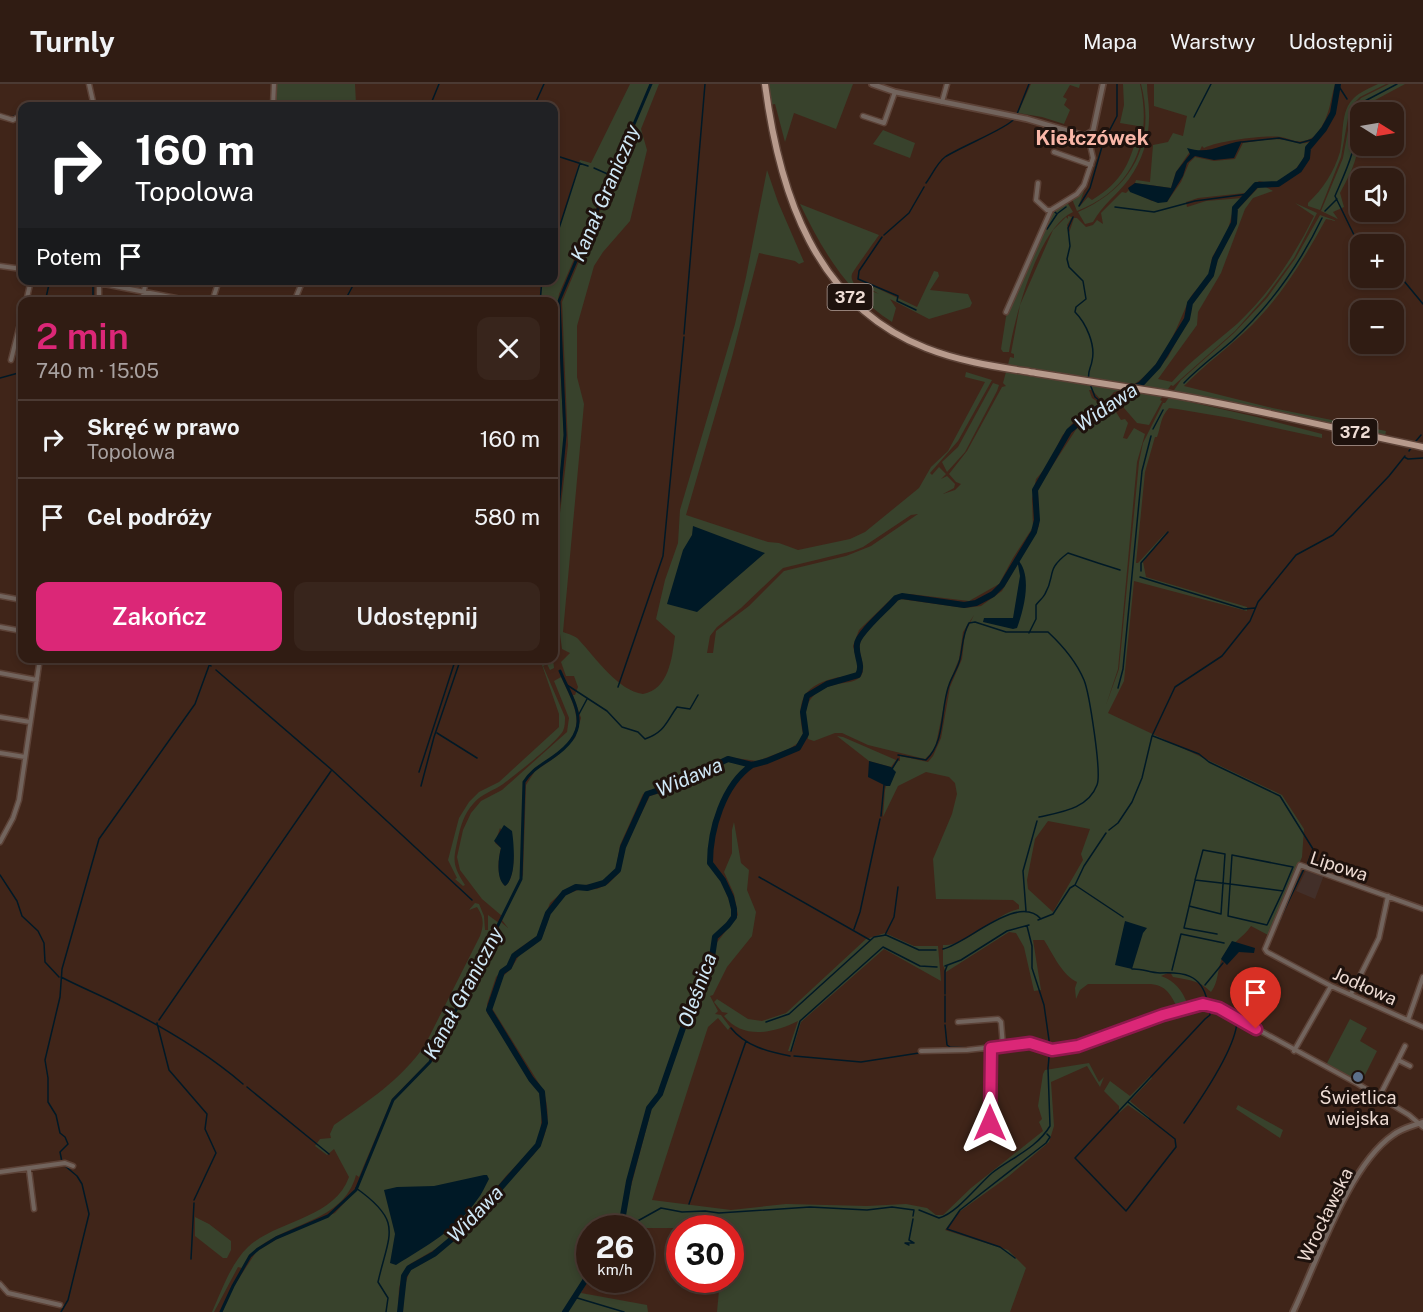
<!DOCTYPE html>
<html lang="pl">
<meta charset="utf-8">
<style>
:root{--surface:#301c13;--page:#38251c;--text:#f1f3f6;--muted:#a8a1a0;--line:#4b3a33;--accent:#db2777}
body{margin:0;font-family:"Public Sans",sans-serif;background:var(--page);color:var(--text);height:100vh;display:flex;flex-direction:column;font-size:22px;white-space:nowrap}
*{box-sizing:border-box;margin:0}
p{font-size:20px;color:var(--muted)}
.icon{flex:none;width:33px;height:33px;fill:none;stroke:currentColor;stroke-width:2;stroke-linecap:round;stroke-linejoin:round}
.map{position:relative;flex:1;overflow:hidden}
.details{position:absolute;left:18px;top:213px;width:540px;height:366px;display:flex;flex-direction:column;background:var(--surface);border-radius:12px;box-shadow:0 3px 9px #0003,0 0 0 2px var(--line)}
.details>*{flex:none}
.banner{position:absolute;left:18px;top:18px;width:540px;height:183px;border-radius:12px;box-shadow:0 3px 9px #0003,0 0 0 2px var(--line);background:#202124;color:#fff;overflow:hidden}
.needle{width:39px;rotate:101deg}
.buttons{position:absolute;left:1350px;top:18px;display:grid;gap:12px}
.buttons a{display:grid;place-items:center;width:54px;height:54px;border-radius:12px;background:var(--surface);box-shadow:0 3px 9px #0003,0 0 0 2px var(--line);font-size:30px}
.speed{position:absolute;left:576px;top:1131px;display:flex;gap:12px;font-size:30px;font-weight:700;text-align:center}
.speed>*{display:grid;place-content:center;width:78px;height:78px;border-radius:50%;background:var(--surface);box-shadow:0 3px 9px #0003,0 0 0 2px var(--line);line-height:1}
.speed small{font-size:15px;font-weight:400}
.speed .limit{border:9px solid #d22;background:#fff;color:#111}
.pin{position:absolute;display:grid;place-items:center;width:51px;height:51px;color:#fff;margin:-62px -26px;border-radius:50% 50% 50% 0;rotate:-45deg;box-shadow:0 0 6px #0007}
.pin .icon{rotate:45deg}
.me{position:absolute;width:66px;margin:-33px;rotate:0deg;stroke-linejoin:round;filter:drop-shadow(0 0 4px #0008)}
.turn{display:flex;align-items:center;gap:21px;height:126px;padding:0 18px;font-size:27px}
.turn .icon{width:78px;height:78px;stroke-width:2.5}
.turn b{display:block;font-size:42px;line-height:51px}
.then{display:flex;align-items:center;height:57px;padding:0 18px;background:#0003;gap:12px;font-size:22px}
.round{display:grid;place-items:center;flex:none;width:63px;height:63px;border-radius:12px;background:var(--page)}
.overview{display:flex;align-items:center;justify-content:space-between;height:102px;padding:0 18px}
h1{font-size:36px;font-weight:600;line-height:45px;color:var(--accent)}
.cta{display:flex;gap:12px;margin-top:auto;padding:12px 18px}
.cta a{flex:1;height:69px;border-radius:12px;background:var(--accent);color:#fff;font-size:24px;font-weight:600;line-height:69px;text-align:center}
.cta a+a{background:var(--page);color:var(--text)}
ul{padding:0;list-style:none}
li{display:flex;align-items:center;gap:18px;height:78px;padding:0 18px;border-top:2px solid var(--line)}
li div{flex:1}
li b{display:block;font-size:22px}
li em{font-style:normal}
header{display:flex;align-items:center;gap:36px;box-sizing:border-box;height:84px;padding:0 30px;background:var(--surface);border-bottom:2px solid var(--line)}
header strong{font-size:28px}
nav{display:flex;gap:33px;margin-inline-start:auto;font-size:21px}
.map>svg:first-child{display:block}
.industrial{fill:#422f29}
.green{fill:#38422c;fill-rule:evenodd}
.water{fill:#001926}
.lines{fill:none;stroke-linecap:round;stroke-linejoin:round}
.stream{stroke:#001926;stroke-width:1.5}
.canal{stroke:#001926;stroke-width:3}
.river{stroke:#001926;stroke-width:6}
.minor-casing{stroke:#5c4237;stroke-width:7}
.tertiary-casing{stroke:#5c4237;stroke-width:8}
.primary-casing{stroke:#5c4237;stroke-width:9}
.minor{stroke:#72645d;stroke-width:4}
.tertiary{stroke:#72645d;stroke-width:4.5}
.primary{stroke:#b79a8c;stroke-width:6}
.route-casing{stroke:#8e194d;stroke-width:15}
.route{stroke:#db2777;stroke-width:10}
.service-dot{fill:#5c6f8a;stroke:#1e120d;stroke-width:2}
.labels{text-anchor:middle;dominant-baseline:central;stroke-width:6;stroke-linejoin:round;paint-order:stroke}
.shield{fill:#1e120d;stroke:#b09f98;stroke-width:1.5}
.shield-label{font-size:16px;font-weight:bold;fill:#eedcd4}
.street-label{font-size:18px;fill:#eedcd4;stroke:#1e120d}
.poi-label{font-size:18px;fill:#eedcd4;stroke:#1e120d}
.water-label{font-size:20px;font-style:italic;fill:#d0e8f7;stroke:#1e120d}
.quarter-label{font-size:21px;font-weight:bold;fill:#f9b7a8;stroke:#1e120d}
</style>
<header>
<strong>Turnly</strong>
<nav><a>Mapa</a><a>Warstwy</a><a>Udostępnij</a></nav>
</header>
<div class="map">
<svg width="1423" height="1228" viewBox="0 0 1423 1228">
<rect width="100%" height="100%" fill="#402519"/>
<!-- industrial -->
<path class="industrial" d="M1306,786L1324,791L1315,815L1296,807Z"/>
<!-- green -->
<path class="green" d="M276,0H355L356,19L358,22H281L275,20Z
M630,0H659L641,45L647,66L630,137L603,168L594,182L577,242V293L584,320L563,548C568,550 576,552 579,556C595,573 618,607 643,610C669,605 672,574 675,552L656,535L665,496L678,459L680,426L735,240L746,193L767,86L778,118L804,178L799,180L795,177L759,169L732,273L686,431L768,458L779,459L798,466L850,455L865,448L919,404L931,383L948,367L985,298L965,293L966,288L992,296L958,357L930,389L932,391L939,383L946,390L941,395L947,392L955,400L954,404L943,410L955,406L961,400L956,398L949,390L967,367L1002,303L1006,302L1003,299L1010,273L1014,274V270L1011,269L1020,221L1053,146L1066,133L1068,135V132L1072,133L1067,141L1069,149L1074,134H1077L1086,143L1093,141L1097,136L1103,140L1101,129L1122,108L1126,109L1129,106L1152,117L1167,118L1181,98L1189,79L1195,73L1214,77L1235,75L1243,59C1256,57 1273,54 1286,56C1296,58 1300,61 1310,58L1302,77L1293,88L1273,100L1259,97L1245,109L1198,114L1186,118L1187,123L1206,117L1242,114C1230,124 1232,137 1226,151C1222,159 1215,166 1212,174C1210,180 1211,186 1208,192C1202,201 1192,208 1188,218C1172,255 1156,299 1114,308L1106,317L1101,316L1092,306H1089L1092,314L1101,320L1074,337L1062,352L1048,381L1036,395L1032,415L1033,443L1013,474L999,500L969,517L910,510H899L892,514L859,546L853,562L857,577V588C851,593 843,592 835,594C802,602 796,618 803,650L798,659L789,665L757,677L728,673L643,710L620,761L616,785L605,796L595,800L573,802L559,811L550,819L537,852L514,868L508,880L496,893L487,920V929L503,951L531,999L539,1008L542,1026L540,1052L536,1061L506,1092L467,1139L439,1163L410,1180L403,1189L399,1204L398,1228H222L234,1202L256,1168L277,1155L335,1129L356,1106L393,1016L430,980L501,838L508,844L502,836L523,791L526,701L535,687L557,672L575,654L581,634L573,611H575L578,603L574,592H566L561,578L570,569L562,565L560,550L554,546V480L568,361L562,218L628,60L624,59L559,210L557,223L564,353L554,454V218L541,217L542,197L554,196V161L580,76L591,79ZM918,430L871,462L846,472L784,487L749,522L716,547L713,569H707L710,552L717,543L741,524L783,484L853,467L863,463L911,431Z
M767,0H853L836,45L794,29L785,58L775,20L770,21Z
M1031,0H1080L1079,4L1070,1L1063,13L1067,15L1064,21L1070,26L1064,40L1042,33L1018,29Z
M1123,0H1140C1153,57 1133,106 1077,127L1072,115L1084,107L1079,121L1080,122L1088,113L1092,116C1122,98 1133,76 1138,42L1120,39L1124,21Z
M1141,0H1147C1147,10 1149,19 1149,28C1150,52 1143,76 1129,95C1117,111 1103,120 1093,138L1085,140L1078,128C1133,104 1156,59 1141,0Z
M1154,0H1335C1330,17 1330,32 1318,48C1315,53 1309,56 1303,57C1296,59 1288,54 1281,53C1263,51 1219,57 1204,64L1202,62L1199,68L1191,66L1176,88L1171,104L1135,99L1136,96L1150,98L1153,61L1168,58L1173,49L1183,52L1187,32L1154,22Z
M1378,0H1386L1360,13L1350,23L1341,73L1320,126L1308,122V119C1323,105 1334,88 1340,68C1344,51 1340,27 1354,14C1360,8 1370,4 1378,0Z
M1389,0H1405L1364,22C1360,38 1361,53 1357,69C1354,83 1347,96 1340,109L1344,123L1333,128L1338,135L1321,127L1343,74L1352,24L1361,14Z
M883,46L915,59L910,74L873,60Z
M1264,102L1273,107L1253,114L1245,125L1221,189L1198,228L1197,241L1158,295L1172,298C1191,276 1215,259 1237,240C1269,210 1295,171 1314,132L1295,119L1317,129L1294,174L1266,212L1235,247L1173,302L1171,301L1160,316L1162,317L1149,341L1137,339L1124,324L1123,316L1145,300L1168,273L1191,230L1192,220L1213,193L1218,175L1235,141L1237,126L1258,104Z
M1067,118L1073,128C1038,144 1015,232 1009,268H1003L1001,265L1006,233L1051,129Z
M800,120L879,151C875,157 853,187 852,190C851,194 852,196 854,200L879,210L865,202L866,199L917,223L934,187L938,188L939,192L930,206L968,210L972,219L970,223L929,235L890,215L896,224L892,238C848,210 822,166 800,120Z
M1320,131L1337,137L1326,135C1305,173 1283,210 1252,241C1231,262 1205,280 1184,302L1268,323L1386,347L1385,352L1177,308L1176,315L1257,333L1322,350V354L1230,334L1177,325L1169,324C1160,333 1161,343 1157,353H1155L1145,388L1136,479H1138L1168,446L1143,478L1146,493L1247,523V527L1134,497L1124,597L1108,629L1282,711L1304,745L1302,773L1268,851L1251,842C1243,854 1231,859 1223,872C1217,884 1219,898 1211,908C1199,896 1189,896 1173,893L1170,888L1161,892C1175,897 1182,906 1188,921L1178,925C1171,911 1167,902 1151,900H1088L1080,906L1076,915L1075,904L1077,898C1062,891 1053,870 1044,856H1033L1041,906L1034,907L1024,863L1016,849L1009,848L946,888L943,881V861C967,863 994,830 1019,825V821L1013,816L936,815L933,775L952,730L957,710L955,699L949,693L926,688L898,702L883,733L885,706L886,702H890L892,685L898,677H900V672L928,678L933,672L941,654L950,603L962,575L965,549L974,531L963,548L959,575L948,602L936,660L933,667L925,675L868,661L842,649H835L814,657L808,655C808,649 806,643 806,637C803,612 822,602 844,599C850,598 857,597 861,592C867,583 858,570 860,560C861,551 891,522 900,515L965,524L981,522L1002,507L1039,442L1038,406L1045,393L1079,341L1089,333L1114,322L1119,325L1116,328L1121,336L1125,335L1128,339L1123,354L1127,355L1134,344L1145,350L1137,378L1118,585L1106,621L1119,585L1139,378L1143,359L1163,319H1165L1181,296L1234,249L1267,214L1295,175ZM1048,737L1090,745L1081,770L1083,776L1053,828L1028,805L1027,796L1035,755Z
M993,299L999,301L997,307L965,368L947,388L942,378L958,363Z
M540,575H553L554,584L550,586L547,580L543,582L565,633C565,638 565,642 563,647C555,660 513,693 500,702C490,708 480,711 473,720C464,730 461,741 458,754C453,777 452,780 465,801L463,802L455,795L457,794L448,776L459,734L469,718L479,708L499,698L559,643V630Z
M561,593C578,629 589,647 550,674C541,681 532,685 525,695L521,794L502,832L482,815L460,786L457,773L463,746L471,729L481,717L502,706L567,648L569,634L554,597ZM500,744C504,749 510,755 512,760C515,771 514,796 505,802C496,793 498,776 501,764L495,759Z
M837,652L843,653L896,676L891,683L869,677Z
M730,677L748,681L725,710L713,737L708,777L722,798L733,827L729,839L717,848L713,855L710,877L698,897L659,1008C639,1035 632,1076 626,1109C623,1121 623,1133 616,1144H590L589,1188L563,1228H403L404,1204L410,1186L461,1151L534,1070C549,1052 551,1028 543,1006L492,924L500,895L511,885L520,870L533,862L542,853L551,828L565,811L578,806L597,805L608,800L619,789L626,760L650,712L678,704L700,690Z
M734,738L741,779L749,786L747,806L756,828L752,852L727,883L713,911L710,912L718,927L715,930L721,931L730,943L728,946L718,934L708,943L652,1116L731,1126L786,1120L867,1122L906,1120L927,1124L936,1131H943L971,1104L1043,1047L1039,1038L1042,1035L1038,1022L1043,990L1045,986L1089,979L1099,998L1104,993L1100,1003L1087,982L1051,998L1054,1042L1049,1058L1009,1092L959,1128L945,1146L1008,1166L1026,1184L1010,1228H717L720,1196H730C730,1177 730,1162 730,1144H620L652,1023L662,1007L704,895L712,886L715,861L738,831L734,810L724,788L732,769V746Z
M475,819L479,820L484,832L485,846H488V831L499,839L429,977L392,1015L359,1093L356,1091C341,1147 266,1136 242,1184L238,1183L214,1228H212C221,1208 231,1179 248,1163C277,1136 334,1135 349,1093L334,1065L327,1071L315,1062L320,1055L331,1054L330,1050L334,1041C367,1018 402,995 425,961L480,852C484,841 484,833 477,823L469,826Z
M885,849L914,862H938L941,897L884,865L801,938L792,967H788L798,937C774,949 743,956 724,932L728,929L722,928L714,918L717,915L748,935L762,937L786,929L866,855Z
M1350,935L1367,944L1360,957L1377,967L1361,999L1326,981Z
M1150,992L1152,994L1130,1017L1149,1033V1036L1128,1021L1119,1029V1022L1104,1007L1110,997L1130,1012Z
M1238,1021L1283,1046L1280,1054L1236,1025Z
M195,1133L209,1140L231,1157V1166L227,1174H223L195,1152Z
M589,1194L581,1209L647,1221L648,1228H567Z"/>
<!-- water -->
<path class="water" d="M1242,57L1234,74L1214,76L1195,72L1187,79L1183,92L1167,118L1158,119L1130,108L1128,104L1135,99L1171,104L1176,88L1190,70L1187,64C1210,71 1220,60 1242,57Z
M693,442L765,469L697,528L667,520L683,466L692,451Z
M1017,475C1033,490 1024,525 1017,544L1013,545L983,538L984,534H1013L1020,492Z
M869,677L891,683L896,688L890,702H886L868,693Z
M504,741L512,747C514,760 517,794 505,802C496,795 498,775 501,764L494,757Z
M1125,837L1147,844L1143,849L1132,885L1115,881Z
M1232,857L1255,864L1254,869L1239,868L1227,881L1221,875Z
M484,1091H487L489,1095C485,1102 482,1110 477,1116C457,1145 425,1163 396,1181L390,1179L395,1150L384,1106L397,1103L434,1102Z"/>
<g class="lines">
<!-- stream -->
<path class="stream" d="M1338,1L1347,15
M61,22L88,20V22
M430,22L439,0
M534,22L544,0
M1361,28L1363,18L1397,0
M0,30L12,33L22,29
M1017,30L1029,0
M1194,33L1211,0
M1354,33C1362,55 1344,91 1335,112L1356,155L1363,160
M1355,36L1360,30
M1242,58L1279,54L1300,59L1314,55
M554,71L588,82
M594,84L612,92
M926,99C932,91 937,79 945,73C958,64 1010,43 1014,35
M1079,122L1090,104L1103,59L1117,32V0
M1115,123L1154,128L1195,117L1248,110
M1325,127L1337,115
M1058,129L1066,123
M1073,133L1068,144L1070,162L1067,175L1069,183L1083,197L1086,215L1076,223L1075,228C1086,239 1096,261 1092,277C1091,284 1087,288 1089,296
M1047,145L1057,130L1054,127
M884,151L909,129L924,103
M882,153L859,187L858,195L898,212L897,217L916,226
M554,160L580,79
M1394,185L1423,220
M93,196V218
M45,218L50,196
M344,218L356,196
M540,218L542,196
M684,250L705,0
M0,294L22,288
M1184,299C1198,284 1216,271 1232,257C1270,222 1300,180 1322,134
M1090,300L1095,313L1105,321
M1153,345L1163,326
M1416,357L1421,351
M1409,367L1411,364
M1404,373L1408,375L1423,374
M1098,479L1120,486
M1141,487V479L1168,448
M1140,493L1244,525L1255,524
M1029,549L1036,535V521C1039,517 1043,514 1045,510C1056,491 1045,486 1068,469L1098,479
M203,574L211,582
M216,586L332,686L472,816
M567,601L607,627L622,643L638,648L645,655C665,648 666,638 677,623L690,625L698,611
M618,603L663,472L684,253
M1118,604L1123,585L1142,387L1151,352
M579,630L587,615
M437,649L477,674
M1153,652L1199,670L1209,678L1280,712L1313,765L1307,781
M898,671L926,676C946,657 940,625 949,601C952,592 958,584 960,575C963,562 962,551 969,539L975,538L1006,548H1048C1063,562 1076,577 1084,596C1089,608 1102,689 1097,701C1088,725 1061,728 1039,733
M892,685L898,675
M419,688L456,574
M421,702L434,653L461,574
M881,732L884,701
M1109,746L1118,739L1132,718L1142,694L1152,652L1175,603L1222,572L1250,537L1258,518L1296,471L1333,451L1389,392L1405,372
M1106,749L1084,782L1075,801L1123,833
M0,791L17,817L22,832L38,847L44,859L45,878L59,893
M759,793L870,856
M1195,797L1184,844L1217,850
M1189,822L1221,830L1225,770L1203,766L1195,796L1230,800L1283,807L1293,783L1232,771L1228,832L1267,841L1283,807
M1026,827L1023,787L1037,737
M1281,833L1304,785
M1038,836L1053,830L1070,804L1075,801
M854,845L860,828L880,735
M1275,846L1280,836
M885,851L894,833L898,803
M943,865C968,859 1018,809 1041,835
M945,882L961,876L1007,847L1029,841
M1132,885C1141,884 1150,889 1160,889C1183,888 1201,890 1207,916
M1172,886L1181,850L1224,859
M61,893C82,904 103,912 123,923C165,944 208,970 243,1000
M1205,901L1223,879
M945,910V887L947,882
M159,936L331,687
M766,938L789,930L874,853L886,851L919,866H936
M945,938V912
M157,939L169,986L207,1030L205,1045L216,1069L194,1116
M945,941L947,961L950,963L972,964
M731,944C745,962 769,968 790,972
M791,967L800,937L883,863L920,882L937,883
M794,972L861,978L919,969
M247,1003L329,1070
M1128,1018L1175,1055L1176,1063L1126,1127L1075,1074L1205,935L1210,931L1209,923
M1184,1039C1201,1015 1235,966 1237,938L1221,929
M62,1078L60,1068L68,1060L65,1053L60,1049L56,1031L48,1018V994L45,976L60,913L62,885L99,755L195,620L210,579
M356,1104C404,1138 389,1149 378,1198L388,1214L386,1228
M689,1120L746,957
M919,1126L939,1134C957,1129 977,1102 992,1089C1011,1074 1037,1064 1050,1042L1048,984L1050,963L1044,921L1032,884V862L1027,842
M619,1141L625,1144L661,1124L682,1128L705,1127L719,1129L810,1123L867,1126L892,1123L914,1126L913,1132
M909,1161L905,1159H914L909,1156L913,1135
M1015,1174L1000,1163L947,1145L960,1126L1046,1059L1050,1053L1047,1050
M191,1175L194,1119
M574,1213L624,1228
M61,1228L68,1216L89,1130L82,1100L77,1092L64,1081"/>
<!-- canal -->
<path class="canal" d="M554,469L565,351L559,217L651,0
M221,1228L233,1202L250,1172L258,1165L276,1154L328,1132L356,1106L393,1016L430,978L521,795L524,698C531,686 542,681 553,673C594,645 576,623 560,587"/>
<!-- river -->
<path class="river" d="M618,1144L622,1137L629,1097L649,1024L660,1010L699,898L711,880L715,853L728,841L734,833V825L731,813L723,796L710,779C710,746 723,701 752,681
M400,1228L404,1192L409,1184L434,1170L465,1144L538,1061L545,1039L542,1008L531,995L489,926L502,888L509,883L514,872L539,854L548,829L564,809L576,803L587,804L604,799L618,786L623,763L647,710L674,701L728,675L752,681L767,677L798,664L806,650L803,628L807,612L827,600L858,591C864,580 855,572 857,560C858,549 887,525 896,514L902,512L964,521L976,519L993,510L1002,501L1034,448L1037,436L1035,406L1069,347L1096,325L1141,300L1158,282L1187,235L1190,219L1211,191L1215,175L1234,139L1235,124L1256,101L1278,100L1299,86L1307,74L1308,64L1324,45L1333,29L1338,0
M565,1228L590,1189"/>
<defs>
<path id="minor" d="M89,0L94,22
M942,18L947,0
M273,22L274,0
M0,32L13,36L22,31
M863,32L884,39L895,8
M1054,68L1091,81
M1038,99L1036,116L1047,126H1051
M0,182L22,185
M99,197V218
M99,199L196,218
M26,218L31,196
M142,218L146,196
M212,218L219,196
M294,218L303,196
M1006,228L1051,126L1077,110L1084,101L1093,74L1088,52
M11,276L22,232
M0,512L22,516
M0,543L22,547
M0,589L37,596
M0,633L30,638
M0,669L25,673
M0,758L13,734L19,716L40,574
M1423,825L1300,781L1265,865L1267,868L1331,902L1423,943
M1351,910L1379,854L1388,812
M1408,936L1423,893
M958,938L998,935L1001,938L1003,962
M921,967L967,966L1030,959L1046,965H1060L1095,957L1163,931L1206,920L1235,933L1358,1000L1409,1031L1423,1043
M1294,967L1331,902
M1398,976L1405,962
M1379,1013L1398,976L1410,982
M990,1039L991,964
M29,1086L34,1125
M0,1088L65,1079L73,1082
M0,1200L8,1209L60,1221"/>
<path id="tertiary" d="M872,0L895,8L1027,35L1085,52L1093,47L1103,0
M1293,1228C1317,1178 1348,1082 1393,1051C1402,1044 1413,1042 1423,1038"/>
<path id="primary" d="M765,0C779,108 815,221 926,264C961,278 999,283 1036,289C1076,295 1117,302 1157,308C1246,322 1334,345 1423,363"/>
</defs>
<!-- minor casing -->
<use href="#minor" class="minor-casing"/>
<!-- tertiary casing -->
<use href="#tertiary" class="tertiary-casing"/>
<!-- primary casing -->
<use href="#primary" class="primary-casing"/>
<!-- minor -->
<use href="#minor" class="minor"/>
<!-- tertiary -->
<use href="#tertiary" class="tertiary"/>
<!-- primary -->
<use href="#primary" class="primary"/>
</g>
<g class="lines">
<defs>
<path id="route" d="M990,1039L991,964L1030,959L1052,966L1078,962L1163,931L1203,920L1219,924L1256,945"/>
</defs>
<!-- route casing -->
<use href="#route" class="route-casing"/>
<!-- route -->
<use href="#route" class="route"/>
</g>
<!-- markers -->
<circle class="service-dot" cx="1358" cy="993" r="6"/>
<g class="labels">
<!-- shield labels -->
<g class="shield">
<rect x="827.5" y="200" width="45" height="26" rx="4.5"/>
<rect x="1332.5" y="335" width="45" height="26" rx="4.5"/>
</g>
<g class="shield-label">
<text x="850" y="213">372</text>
<text x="1355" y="348">372</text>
</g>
<!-- street labels -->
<g class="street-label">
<text transform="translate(1339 782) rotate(18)">Lipowa</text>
<text transform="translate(1365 902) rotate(24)">Jodłowa</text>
<text transform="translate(1325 1131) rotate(-64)">Wrocławska</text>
</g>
<!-- poi labels -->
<g class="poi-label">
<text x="1358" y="1013">Świetlica<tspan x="1358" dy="21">wiejska</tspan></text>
</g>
<!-- water labels -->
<g class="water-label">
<text transform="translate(605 109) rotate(-67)">Kanał Graniczny</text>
<text transform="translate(1106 323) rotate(-34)">Widawa</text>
<text transform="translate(689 693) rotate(-23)">Widawa</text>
<text transform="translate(697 906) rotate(-70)">Oleśnica</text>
<text transform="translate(463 909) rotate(-62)">Kanał Graniczny</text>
<text transform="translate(475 1130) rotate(-46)">Widawa</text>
</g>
<!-- quarter labels -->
<g class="quarter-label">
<text x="1092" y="53">Kiełczówek</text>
</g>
</g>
</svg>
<div class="buttons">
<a><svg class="needle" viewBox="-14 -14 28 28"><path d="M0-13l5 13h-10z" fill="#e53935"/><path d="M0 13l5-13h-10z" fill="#a8a1a0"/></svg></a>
<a><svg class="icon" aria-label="sound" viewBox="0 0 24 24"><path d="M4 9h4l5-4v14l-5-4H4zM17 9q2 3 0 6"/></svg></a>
<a>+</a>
<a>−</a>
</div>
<div class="speed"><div>26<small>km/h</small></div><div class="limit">30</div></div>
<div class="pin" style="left:1256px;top:945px;background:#d93025"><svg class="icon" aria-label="arrive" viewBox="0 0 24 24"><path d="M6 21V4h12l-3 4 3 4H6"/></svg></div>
<svg class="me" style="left:990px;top:1039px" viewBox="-20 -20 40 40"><path d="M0-17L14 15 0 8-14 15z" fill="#db2777" stroke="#fff" stroke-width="4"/></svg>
<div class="banner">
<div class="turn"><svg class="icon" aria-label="right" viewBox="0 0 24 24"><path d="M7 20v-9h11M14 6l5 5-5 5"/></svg><div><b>160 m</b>Topolowa</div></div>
<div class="then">Potem<svg class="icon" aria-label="arrive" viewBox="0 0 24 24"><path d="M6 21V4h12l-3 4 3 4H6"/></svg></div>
</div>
<section class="details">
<div class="overview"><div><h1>2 min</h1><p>740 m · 15:05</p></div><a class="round"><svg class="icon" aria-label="close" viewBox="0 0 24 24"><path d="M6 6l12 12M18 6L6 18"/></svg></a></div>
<ul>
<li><svg class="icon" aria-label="right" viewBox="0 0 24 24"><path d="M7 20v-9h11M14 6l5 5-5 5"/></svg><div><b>Skręć w prawo</b><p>Topolowa</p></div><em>160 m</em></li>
<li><svg class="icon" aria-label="arrive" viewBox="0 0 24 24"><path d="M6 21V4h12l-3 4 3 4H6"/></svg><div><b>Cel podróży</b></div><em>580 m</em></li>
</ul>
<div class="cta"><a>Zakończ</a><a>Udostępnij</a></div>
</section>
</div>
